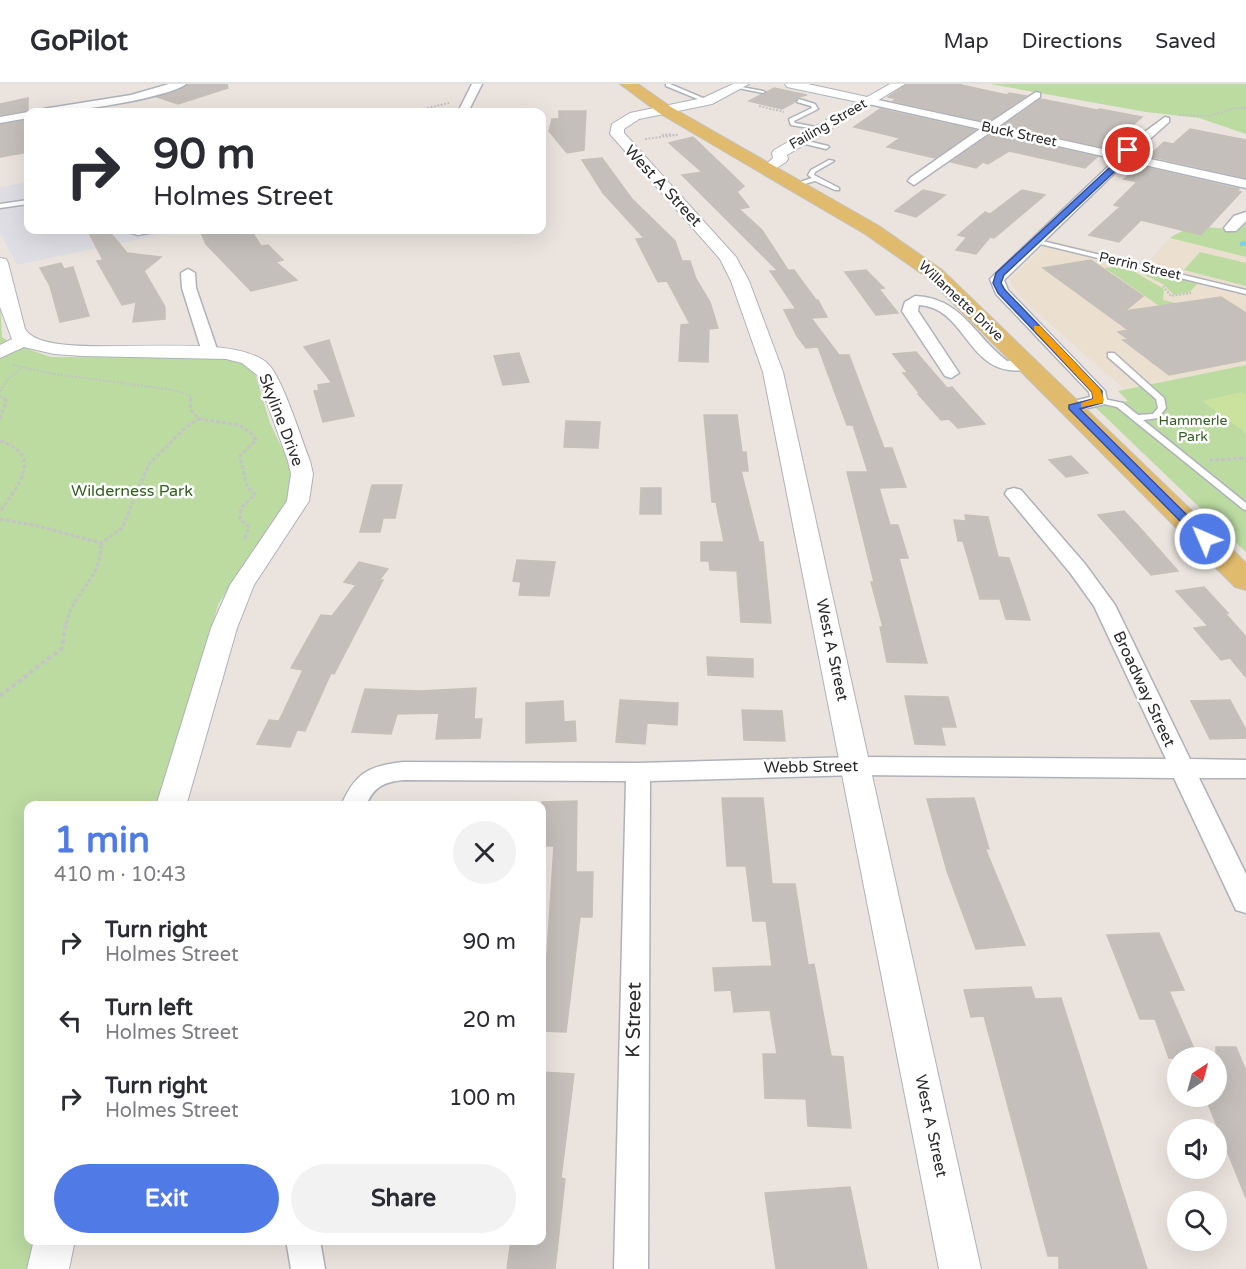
<!DOCTYPE html>
<meta charset="utf-8">
<style>
:root{--surface:#fff;--page:#f2f2f3;--text:#2b2b33;--muted:#7c7c81;--line:#e1e1e2;--accent:#507be6}
body{margin:0;font-family:"Varela Round",sans-serif;background:var(--page);color:var(--text);height:100vh;display:flex;flex-direction:column;font-size:22px;white-space:nowrap}
*{box-sizing:border-box;margin:0}
p{font-size:20px;color:var(--muted)}
.icon{flex:none;width:33px;height:33px;fill:none;stroke:currentColor;stroke-width:2;stroke-linecap:round;stroke-linejoin:round}
.map{position:relative;flex:1;overflow:hidden}
.side{position:absolute;left:24px;top:717px;width:522px;height:444px;display:flex;flex-direction:column;background:var(--surface);border-radius:12px;box-shadow:0 6px 24px #0002}
.side>*{flex:none}
.hud{position:absolute;left:24px;top:24px;width:522px;height:126px;border-radius:12px;box-shadow:0 6px 24px #0002;background:#fff;color:var(--text);overflow:hidden}
.needle{width:39px;rotate:36deg}
.buttons{position:absolute;left:1167px;top:963px;display:grid;gap:12px}
.buttons a{display:grid;place-items:center;width:60px;height:60px;border-radius:50%;background:var(--surface);box-shadow:0 6px 24px #0002;font-size:30px}
.pin{position:absolute;display:grid;place-items:center;width:51px;height:51px;color:#fff;margin:-26px;border:3px solid #fff;border-radius:50%;box-shadow:0 2px 6px #0007}
.me{position:absolute;width:66px;margin:-33px;rotate:315deg;stroke-linejoin:round;filter:drop-shadow(0 0 4px #0008)}
.turn{display:flex;align-items:center;gap:21px;height:126px;padding:0 30px;font-size:27px}
.turn .icon{width:78px;height:78px;stroke-width:2.5}
.turn b{display:block;font-size:42px;line-height:51px}
.round{display:grid;place-items:center;flex:none;width:63px;height:63px;border-radius:32px;background:var(--page)}
.headline{display:flex;align-items:center;justify-content:space-between;height:102px;padding:0 30px}
h1{font-size:36px;font-weight:700;line-height:45px;color:var(--accent)}
.primary-button{display:flex;gap:12px;margin-top:auto;padding:12px 30px}
.primary-button a{flex:1;height:69px;border-radius:36px;background:var(--accent);color:#fff;font-size:24px;font-weight:700;line-height:69px;text-align:center}
.primary-button a+a{background:var(--page);color:var(--text)}
ul{padding:0;list-style:none}
li{display:flex;align-items:center;gap:18px;height:78px;padding:0 30px}
li div{flex:1}
li b{display:block;font-size:22px}
li em{font-style:normal}
header{display:flex;align-items:center;gap:36px;box-sizing:border-box;height:84px;padding:0 30px;background:var(--surface);border-bottom:2px solid var(--line)}
header strong{font-size:28px}
nav{display:flex;gap:33px;margin-inline-start:auto;font-size:21px}
.map>svg:first-child{display:block}
.industrial{fill:#dfdee4}
.education{fill:#ebdfd0}
.green{fill:#bbdba1}
.pitch{fill:#cbe29e}
.lines{fill:none;stroke-linecap:round;stroke-linejoin:round}
.stream{stroke:#7dd0e1;stroke-width:4.5}
.building{fill:#c4bfba;stroke:#c6c0b8;stroke-width:1.5}
.service-casing{stroke:#afb2ba;stroke-width:3}
.minor-casing{stroke:#afb2ba;stroke-width:3}
.tertiary-casing{stroke:#afb2ba;stroke-width:2}
.primary-casing{stroke:#c4c4c4;stroke-width:2}
.path-far2{stroke:#c4c4c4;stroke-width:2;stroke-dasharray:2 1.5;stroke-linecap:butt}
.path-far1{stroke:#c4c4c4;stroke-width:3;stroke-dasharray:4 2;stroke-linecap:butt}
.path{stroke:#c4c4c4;stroke-width:4;stroke-dasharray:4.5 3;stroke-linecap:butt}
.service{fill:#fff;fill-rule:evenodd}
.minor{fill:#fff;fill-rule:evenodd}
.tertiary{fill:#fff;fill-rule:evenodd}
.primary{fill:#e1bb6d;fill-rule:evenodd}
.route{fill:#507be6;stroke:#345096;stroke-width:1.5}
.slow{fill:#f59e0b}
.labels{text-anchor:middle;dominant-baseline:central;stroke-width:5;stroke-linejoin:round;paint-order:stroke}
.far-street-label{font-size:14px;fill:#2b2b2b;stroke:#fff}
.far-park-label{font-size:14px;fill:#356022;stroke:#fff}
.street-label{font-size:16px;fill:#2b2b2b;stroke:#fff}
.park-label{font-size:16px;fill:#356022;stroke:#fff}
.near-street-label{font-size:20px;fill:#2b2b2b;stroke:#fff}
</style>
<header>
<strong>GoPilot</strong>
<nav><a>Map</a><a>Directions</a><a>Saved</a></nav>
</header>
<div class="map">
<svg width="1246" height="1185" viewBox="0 0 1246 1185">
<rect width="100%" height="100%" fill="#ebe4de"/>
<!-- industrial -->
<path class="industrial" d="M28,98V146H182L17,181L0,149V103Z"/>
<!-- education -->
<path class="education" d="M1170,154L1246,173V281L1124,305L1025,218L1012,202L1010,195L1050,156L1146,180Z"/>
<!-- green -->
<path class="green" d="M990,0H1246V50L1199,34L1146,28Z
M1246,140V173L1170,154C1187,141 1215,142 1236,147Z
M1200,168L1246,179V202L1184,186Z
M1114,183L1133,187L1164,205L1163,216L1176,219L1175,222L1165,226L1105,184Z
M1156,188L1198,199L1190,208L1174,211L1163,200L1141,189Z
M0,215L2,253L10,259L51,273L225,274L243,278L254,286L270,339L293,387V415L248,473L218,521L161,721L28,722V1156L36,1157L27,1185H0Z
M1246,281V468L1095,323L1128,317L1118,307Z"/>
<!-- pitch -->
<path class="pitch" d="M1242,308L1246,311V349L1202,317Z"/>
<g class="lines">
<!-- stream -->
<path class="stream" d="M1242,160L1246,159"/>
</g>
<!-- building -->
<path class="building" d="M188,0H227L228,4L178,20L157,13L176,7Z
M907,0H957L1007,11L1009,9L1026,12L988,38L893,17L896,15L888,13Z
M774,4L807,11L798,13L795,18L782,25L749,17Z
M28,14V26L0,31V20Z
M1041,15L1097,26L1100,25L1142,33L1107,64L1004,41Z
M880,25L975,46L935,74L887,63L900,54L854,43Z
M559,27H586L584,66L567,69L549,47L552,35H559Z
M28,36V68L0,73V41Z
M1190,45L1246,56V94L1149,72L1164,58L1173,60Z
M992,49L1097,73L1085,84L1009,67L988,80L983,78L976,84L951,78Z
M693,53L744,102L737,108L749,123L739,125L762,146L788,186H794L816,216H818L827,233L811,234L839,271H849L884,364H892L906,403L879,404L890,441H898L908,474H899L927,579L887,578L880,543H883L871,498H874L847,388H868L853,341H847L818,263L806,264L797,252L784,226L796,225L770,187H778L682,91L702,88L669,59Z
M602,74L632,115L675,157L682,177H690L696,195L710,218L718,244L709,245L708,278L679,277L681,241L690,240L667,197L658,198L636,155L644,154L603,109L582,76Z
M1139,82L1239,105L1237,107L1241,108L1201,151L1141,136L1119,158L1089,151L1120,123L1114,121L1137,98L1124,95Z
M923,106L945,111L916,133L895,127Z
M1022,106L1045,111L994,154L990,153L976,170L956,166L967,153L958,151L985,128L990,130Z
M108,146L127,169L161,173L144,187L165,223V235L133,238L136,218L122,221L97,177L103,176L89,149Z
M200,146H251L261,162L268,161L283,176L276,178L297,196L251,207L206,160Z
M1091,176L1143,212L1125,227L1221,213L1246,229V276L1169,291L1123,256H1129L1118,248L1128,246L1043,184Z
M61,179L64,185L73,183L89,232L60,238L50,202L40,184Z
M866,186L884,204L879,205L898,229L876,231L845,188Z
M329,256L354,332L323,338L314,307L319,306L318,301L332,299L304,263Z
M916,268L947,304L952,303L985,340L958,344L949,335L941,336L918,310H920L903,289H908L893,270Z
M519,269L529,298L503,301L494,272Z
M704,331H737L742,368H746L748,387H741L759,458H763L771,539L741,538L737,487L710,486L709,477H701V458H724L716,418H712Z
M566,337L600,338L598,364L564,363Z
M1071,372L1088,389L1066,393L1049,376Z
M372,401H402L395,434H383L380,448H360Z
M641,404H661V430H640Z
M1124,427L1141,445L1178,487L1151,491L1098,431Z
M965,431L988,433L998,473L1009,474L1030,536L1006,535L1000,515H980L963,457H958L954,436L966,437Z
M517,476L555,478L549,512L519,511L521,498L513,497Z
M359,478L388,485L380,495L383,496L334,590L331,589L305,647L297,646L290,663L257,660L269,636L279,637L303,586L291,584L321,531L332,532L356,501L344,498Z
M1204,503L1228,529H1225L1246,553V593L1230,574L1221,576L1194,544L1208,542L1176,507Z
M707,573L753,575V593L708,591Z
M476,604L474,635H482L480,654L436,655L439,629L397,630L391,650L352,648L365,605L421,607Z
M905,612L948,613L956,643H941L945,661L915,660Z
M620,616L678,619L677,641L647,639L645,660L616,658Z
M1230,616L1246,646V654L1210,655L1191,617Z
M563,617L564,638L575,637L576,657L526,659V619Z
M742,626L782,627L785,657L744,656Z
M722,714H763L772,800H795L808,881L814,880L831,972L843,973L851,1044L808,1042L806,1015L765,1014L763,970H777L770,926L734,928L731,906L715,907L713,884L772,882L766,837H753L746,782H727Z
M974,714L989,765L985,764L1025,861L976,865L947,787L927,715Z
M577,717L576,788H593L592,833H580L566,948L542,947V885H546L554,762H542V718Z
M1159,849L1184,906L1169,907L1198,974H1169L1155,935H1140L1107,851Z
M1031,903L1035,915L1061,914L1147,1185H1059V1172H1048L984,932L971,933L964,906Z
M1216,963H1236L1246,987V1114L1205,1012H1216Z
M542,988L574,990L561,1094L565,1095L555,1185H507L511,1156H542Z
M850,1103L867,1185H776L765,1109Z"/>
<g class="lines">
<defs>
<path id="service" d="M666,0H670L710,17L705,18L666,2Z
M736,2L763,7L765,8L763,9L738,4Z
M799,15L815,20L818,25L794,37L795,39L821,44V46L791,41L789,35L812,24L811,22L797,18Z
M799,55L828,62L829,63L826,65L797,58Z
M829,76L834,77L815,88L814,91L839,104V106H835L815,97L794,103L791,101L812,94L808,91L811,86Z
M28,116V120L0,124V120Z
M122,146H164L138,151Z
M1034,155L1246,206V210L1032,158L1031,157Z
M1108,269H1114L1164,314L1166,324L1158,334L1143,336L1246,419V426L1243,425L1117,323L1096,318L1095,316L1099,314L1123,319L1138,331L1153,330L1158,324L1156,315L1108,273Z"/>
<path id="minor" d="M169,0H186C168,14 62,31 37,28L43,25L131,11Z
M472,0H482L468,28H458Z
M1036,8L1040,9V13L999,42L1120,69L1123,64L1165,33L1169,34V38L1132,71L1246,96V104L1127,77L1004,196L1008,206L1105,307L1107,316L1105,320L1072,328L1066,327L1063,323L1066,319L1090,313L1089,308L996,210L990,195L1116,75L992,47L914,101L908,97L910,94L980,45L869,20L864,17L869,14L988,40Z
M28,28H31H28V34L0,39V33Z
M1246,128V137L1236,147H1226L1224,144L1234,132Z
M188,185L195,189L196,204L218,268L216,271L210,273L202,268L182,204L181,189Z
M915,212C962,214 973,251 1007,277L1028,276L1036,281L1034,284C967,301 970,224 919,221L918,227L959,289L951,294L945,292L902,227L905,218Z
M1014,404L1021,406L1085,480L1115,521L1190,675L1246,676V694H1199L1246,790V829L1236,826L1174,694L857,691L650,697L648,1185H614L626,697L403,696C384,698 373,703 366,722H341C355,689 368,682 403,678L638,679L857,673L1166,675L1094,522L1071,490L1005,410L1007,406Z
M286,1156H320L325,1185H291Z"/>
<path id="tertiary" d="M733,0H749L712,20L639,35L624,45V49L736,173L749,197L783,288L981,1185H939L763,288L731,197L720,175L610,50L612,40L630,29L703,14Z
M785,0H808L867,13L890,0H905L787,71L788,75L786,78L767,90L760,86L773,74L772,69L774,66L858,18L787,3Z
M0,174L6,175L8,179L25,245C47,283 230,240 269,281C283,296 301,354 310,377L313,390L309,417L254,501L237,544L186,722H156L211,544L230,501L287,417L291,390L288,377L257,291L242,279L226,275L83,272L54,270L24,263L0,274V261L12,255L0,223Z
M34,1156H75L69,1185H27Z"/>
<path id="primary" d="M620,0H638L671,23L879,142L942,186L1246,479V506L1235,503L928,194L865,150L659,29Z"/>
</defs>
<!-- service casing -->
<use href="#service" class="service-casing"/>
<!-- minor casing -->
<use href="#minor" class="minor-casing"/>
<!-- tertiary casing -->
<use href="#tertiary" class="tertiary-casing"/>
<!-- primary casing -->
<use href="#primary" class="primary-casing"/>
<!-- path-far2 -->
<path class="path-far2" d="M759,22L784,28
M410,28L449,19
M1179,31L1209,32L1236,24H1246
M645,55L677,51H661L671,50
M1163,202L1171,212L1191,209
M13,281L54,290L174,306L191,312V316
M0,307L8,295L22,284
M0,312L6,316"/>
<!-- path-far1 -->
<path class="path-far1" d="M191,314L190,325L199,335L239,341L251,349L256,356L240,372L247,403L255,410L241,424L240,435L249,443L244,457
M0,335L6,316L4,314
M0,357C45,372 17,402 0,428
M1209,376L1246,374
M0,435L38,442L101,459L122,444L149,380L186,343L199,335
M66,540C74,505 101,498 101,459"/>
<!-- path -->
<path class="path" d="M0,612L62,564L66,538"/>
<!-- service -->
<use href="#service" class="service"/>
<!-- minor -->
<use href="#minor" class="minor"/>
<!-- tertiary -->
<use href="#tertiary" class="tertiary"/>
<!-- primary -->
<use href="#primary" class="primary"/>
</g>
<!-- route -->
<path class="route" d="M1126,65L1132,66L1128,75L1004,191L1001,199L1005,206L1102,307V319L1080,325L1209,453L1211,455L1205,459L1201,458L1069,325V321L1093,315L1092,308L998,209L993,199L996,189L1122,72Z"/>
<!-- slow -->
<path class="slow" d="M1034,242H1040L1100,305L1104,316L1102,319L1081,323V319L1093,315L1092,308L1034,246Z"/>
<g class="labels">
<!-- far-street labels -->
<g class="far-street-label">
<text transform="translate(828 40) rotate(-30)">Failing Street</text>
<text transform="translate(1019 50) rotate(12)">Buck Street</text>
<text transform="translate(1140 182) rotate(13)">Perrin Street</text>
<text transform="translate(961 217) rotate(43)">Willamette Drive</text>
</g>
<!-- far-park labels -->
<g class="far-park-label">
<text x="1193" y="336">Hammerle<tspan x="1193" dy="16">Park</tspan></text>
</g>
<!-- street labels -->
<g class="street-label">
<text transform="translate(663 102) rotate(47)">West A Street</text>
<text transform="translate(281 336) rotate(69)">Skyline Drive</text>
<text transform="translate(832 566) rotate(78)">West A Street</text>
<text transform="translate(1144 605) rotate(65)">Broadway Street</text>
<text transform="translate(811 683) rotate(-1)">Webb Street</text>
<text transform="translate(931 1042) rotate(78)">West A Street</text>
</g>
<!-- park labels -->
<g class="park-label">
<text x="132" y="407">Wilderness Park</text>
</g>
<!-- near-street labels -->
<g class="near-street-label">
<text transform="translate(634 936) rotate(-89)">K Street</text>
</g>
</g>
</svg>
<div class="buttons">
<a><svg class="needle" viewBox="-14 -14 28 28"><path d="M0-13l5 13h-10z" fill="#e53935"/><path d="M0 13l5-13h-10z" fill="#7c7c81"/></svg></a>
<a><svg class="icon" aria-label="sound" viewBox="0 0 24 24"><path d="M4 9h4l5-4v14l-5-4H4zM17 9q2 3 0 6"/></svg></a>
<a><svg class="icon" aria-label="search" viewBox="0 0 24 24"><circle cx="10" cy="10" r="6"/><path d="M15 15l6 6"/></svg></a>
</div>
<div class="pin" style="left:1128px;top:66px;background:#d93025"><svg class="icon" aria-label="arrive" viewBox="0 0 24 24"><path d="M6 21V4h12l-3 4 3 4H6"/></svg></div>
<svg class="me" style="left:1205px;top:455px" viewBox="-20 -20 40 40"><circle r="17" fill="#507be6" stroke="#fff" stroke-width="3"/><path d="M0-11L8 9 0 5-8 9z" fill="#fff"/></svg>
<div class="hud">
<div class="turn"><svg class="icon" aria-label="right" viewBox="0 0 24 24"><path d="M7 20v-9h11M14 6l5 5-5 5"/></svg><div><b>90 m</b>Holmes Street</div></div>
</div>
<section class="side">
<div class="headline"><div><h1>1 min</h1><p>410 m · 10:43</p></div><a class="round"><svg class="icon" aria-label="close" viewBox="0 0 24 24"><path d="M6 6l12 12M18 6L6 18"/></svg></a></div>
<ul>
<li><svg class="icon" aria-label="right" viewBox="0 0 24 24"><path d="M7 20v-9h11M14 6l5 5-5 5"/></svg><div><b>Turn right</b><p>Holmes Street</p></div><em>90 m</em></li>
<li><svg class="icon" aria-label="left" viewBox="0 0 24 24"><path d="M17 20v-9H6M10 6l-5 5 5 5"/></svg><div><b>Turn left</b><p>Holmes Street</p></div><em>20 m</em></li>
<li><svg class="icon" aria-label="right" viewBox="0 0 24 24"><path d="M7 20v-9h11M14 6l5 5-5 5"/></svg><div><b>Turn right</b><p>Holmes Street</p></div><em>100 m</em></li>
</ul>
<div class="primary-button"><a>Exit</a><a>Share</a></div>
</section>
</div>
